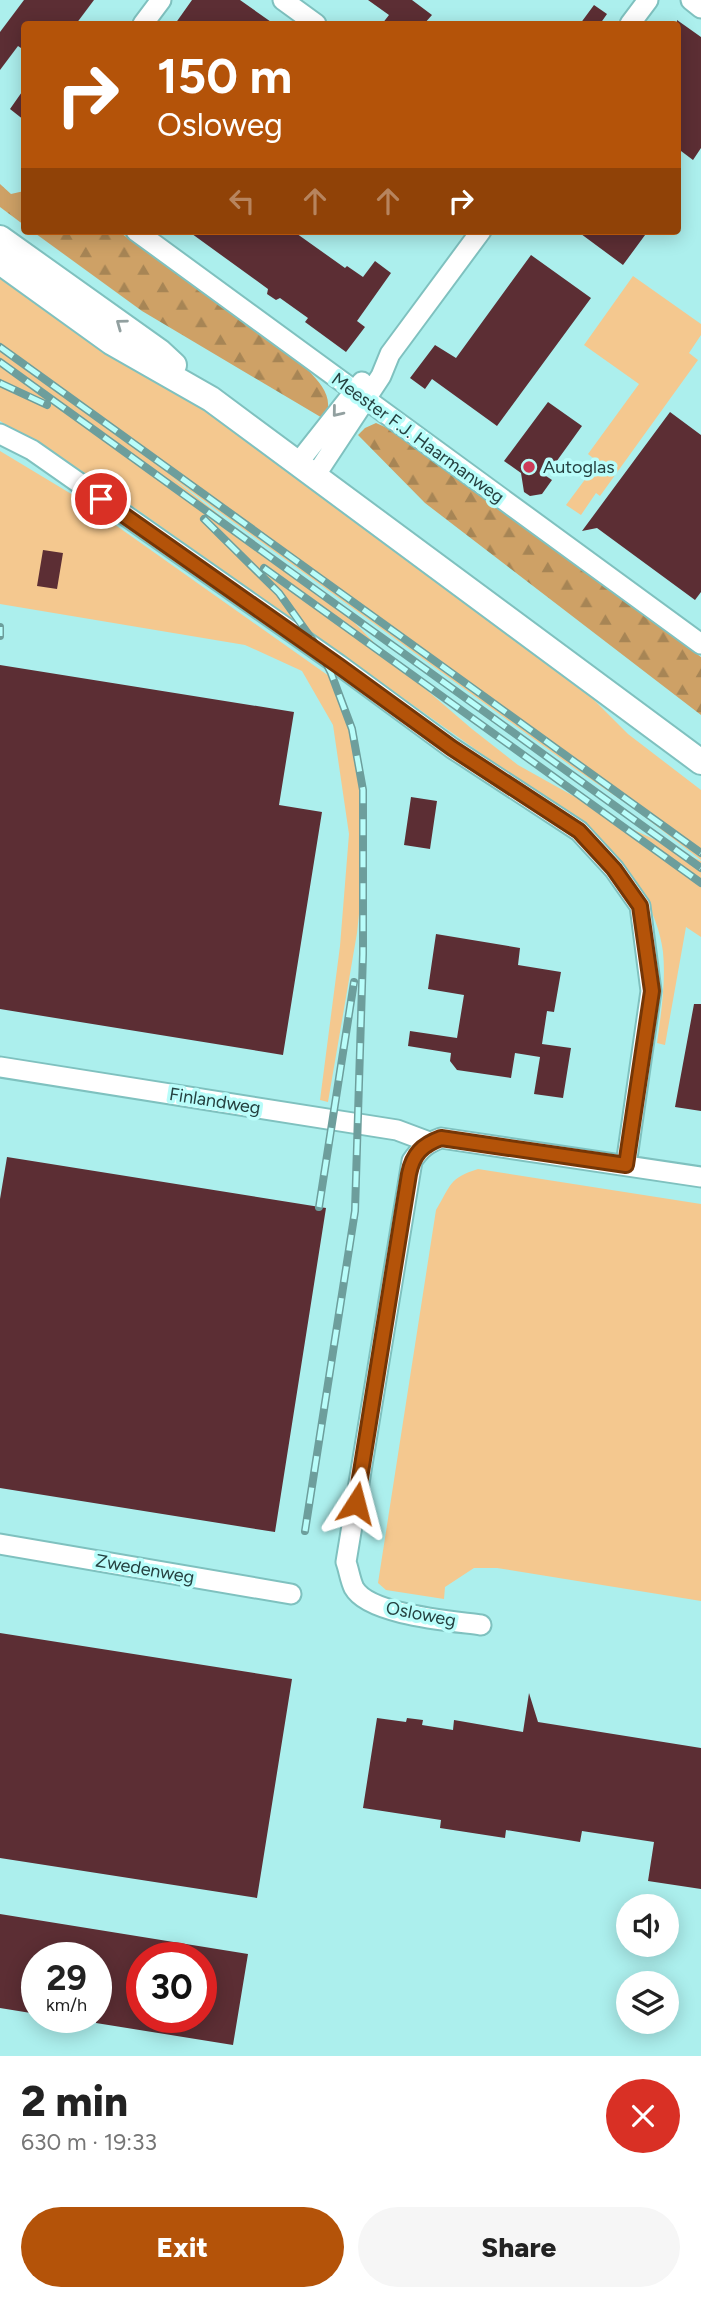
<!DOCTYPE html>
<meta charset="utf-8">
<style>
:root{--surface:#fff;--page:#f6f6f6;--text:#222;--muted:#767676;--accent:#b45309}
body{margin:0;font-family:Figtree,sans-serif;background:var(--page);color:var(--text);height:100vh;display:flex;flex-direction:column;font-size:26px;white-space:nowrap}
*{box-sizing:border-box;margin:0}
p{font-size:23px;color:var(--muted)}
.icon{flex:none;width:38px;height:38px;fill:none;stroke:currentColor;stroke-width:2;stroke-linecap:round;stroke-linejoin:round}
.map{position:relative;height:2056px;overflow:hidden}
.drawer{display:flex;flex-direction:column;background:var(--surface);flex:1}
.drawer>*{flex:none}
.top-card{position:absolute;left:21px;top:21px;width:660px;height:214px;border-radius:7px;box-shadow:0 4px 18px #0003;background:#b45309;color:#fff;overflow:hidden}
.tools{position:absolute;left:616px;top:1894px;display:grid;gap:14px}
.tools a{display:grid;place-items:center;width:63px;height:63px;border-radius:50%;background:var(--surface);box-shadow:0 4px 18px #0003;font-size:35px}
.speed{position:absolute;left:21px;top:1942px;display:flex;gap:14px;font-size:35px;font-weight:700;text-align:center}
.speed>*{display:grid;place-content:center;width:91px;height:91px;border-radius:50%;background:var(--surface);box-shadow:0 4px 18px #0003;line-height:1}
.speed small{font-size:18px;font-weight:400}
.speed .limit{border:10px solid #d22;background:#fff;color:#111}
.pin{position:absolute;display:grid;place-items:center;width:60px;height:60px;color:#fff;margin:-30px;border:4px solid #fff;border-radius:50%;box-shadow:0 2px 7px #0007}
.me{position:absolute;width:77px;margin:-38px;rotate:9deg;stroke-linejoin:round;filter:drop-shadow(0 0 5px #0008)}
.turn{display:flex;align-items:center;gap:24px;height:147px;padding:0 21px;font-size:32px}
.turn .icon{width:91px;height:91px;stroke-width:2.5}
.turn b{display:block;font-size:49px;line-height:60px}
.lanes{display:flex;align-items:center;height:66px;padding:0 21px;background:#0003;justify-content:center;gap:35px;direction:ltr}
.lanes .off{opacity:.35}
.round{display:grid;place-items:center;flex:none;width:74px;height:74px;border-radius:37px;background:var(--page)}
.overview{display:flex;align-items:center;justify-content:space-between;height:119px;padding:0 21px}
h1{font-size:42px;font-weight:800;line-height:52px}
.primary-button{display:flex;gap:14px;margin-top:auto;padding:14px 21px}
.primary-button a{flex:1;height:80px;border-radius:42px;background:var(--accent);color:#fff;font-size:28px;font-weight:800;line-height:80px;text-align:center}
.primary-button a+a{background:var(--page);color:var(--text)}
.map>svg:first-child{display:block}
.grass{fill:#f4c88f}
.forest{fill:url(#forest-firs)}
.building{fill:#5c2e34;fill-rule:evenodd}
.lines{fill:none;stroke-linecap:round;stroke-linejoin:round}
.minor-casing{stroke:#7fc1bf;stroke-width:23}
.major-casing{stroke:#7fc1bf;stroke-width:28}
.minor{stroke:#fff;stroke-width:19}
.major{stroke:#fff;stroke-width:24}
.rail-casing{stroke:#6d9e9c;stroke-width:8}
.rail{stroke:#b9fdfa;stroke-width:5;stroke-dasharray:16;stroke-linecap:butt}
.oneway{stroke:#92a0a0}
.route-casing{stroke:#753606;stroke-width:18}
.route{stroke:#b45309;stroke-width:12}
.poi-dot{fill:#cc3c59;stroke:#b9fdfa;stroke-width:2.5}
.labels{text-anchor:middle;dominant-baseline:central;stroke-width:7;stroke-linejoin:round;paint-order:stroke}
.street-label{font-size:18px;fill:#254140;stroke:#b9fdfa}
.poi-label{font-size:18px;fill:#254140;stroke:#b9fdfa;text-anchor:start}
</style>
<div class="map">
<svg width="701" height="2056" viewBox="0 0 701 2056">
<defs>
<pattern id="forest-firs" width="22" height="20" patternUnits="userSpaceOnUse" patternTransform="scale(1.75)"><rect width="22" height="20" fill="#cea166"/><path d="M5 1l3.5 6h-7zM16 11l3.5 6h-7z" fill="#a78555"/></pattern>
</defs>
<rect width="100%" height="100%" fill="#acefed"/>
<!-- grass -->
<path class="grass" d="M0,273L95,341L214,416L593,699L628,734L701,790V860L633,808L574,768L167,474L349,617L387,656L472,729L518,765L634,830L701,861V937L686,927L665,1045L657,1043C661,1014 666,982 663,952C658,911 631,868 601,841C586,828 570,817 554,805L87,474L0,421Z
M633,276L701,324V335L689,353L698,360L600,496L596,493L581,515L566,505L598,462L588,454L639,384L584,345Z
M0,451L73,495L336,681L347,708L362,771L367,838L357,933L328,1102L320,1100L340,946L349,834L333,725L302,671L245,645L0,604Z
M478,1169L701,1204V1601L497,1568H474L445,1587L444,1599L386,1590L378,1583L436,1210C451,1185 449,1178 478,1169Z"/>
<!-- forest -->
<path class="forest" d="M0,184L11,194L24,191V225L0,207Z
M32,231H118L308,370C322,385 335,399 324,419L142,311Z
M376,423L392,430L701,657V715L425,503L358,435L365,428Z"/>
<!-- building -->
<path class="building" d="M24,0H94L76,24H24V50L18,46L0,70V32Z
M192,0H240L274,24H175Z
M368,0H412L432,15L424,24H382L389,15Z
M594,5L607,14L600,24H580Z
M677,20L701,37V148L693,160L677,148Z
M24,89V120L10,109Z
M188,231H293L345,268L347,266L363,277L375,261L391,273L357,321L365,327L346,352L305,322L308,318L280,298L276,300L267,294L268,289Z
M577,231H648L623,265Z
M531,255L591,298L497,426L432,379L425,389L410,378L435,345L456,358Z
M548,402L582,426L546,476L552,480L542,494L530,496L524,492L521,473L504,461Z
M670,412L701,435V592L695,600L597,528L582,531Z
M43,550L63,553L57,589L37,586Z
M0,665L294,712L279,805L322,812L283,1055L0,1009Z
M411,797L437,801L430,849L404,845Z
M436,934L520,948L518,965L561,972L554,1012L547,1011L542,1044L571,1048L563,1098L534,1094L540,1057L515,1053L511,1078L457,1070L450,1061L451,1053L408,1046L410,1031L457,1038L464,995L428,989Z
M694,1004H701V1111L675,1107Z
M7,1157L326,1208L275,1532L0,1488V1199Z
M0,1633L292,1679L257,1898L0,1858Z
M529,1693L538,1722L701,1748V1889L648,1881L654,1842L582,1831L580,1842L506,1830L505,1838L440,1828L441,1820L363,1808L377,1718L406,1722L407,1718L423,1720L422,1725L453,1730L454,1720L523,1732Z
M0,1914L248,1954L233,2045L96,2023V1958H37V2014L0,2008ZM142,1958H201V2018H142Z"/>
<g class="lines">
<defs>
<path id="minor" d="M283,0L316,24
M691,0L701,8
M143,24L161,0
M630,24L648,0
M136,231L701,644
M0,434L32,450L339,665L452,748L579,831L614,869L640,906L651,991L626,1165
M298,463L362,382
M315,476L381,376L390,354L481,231
M0,1067L397,1130L429,1142
M0,1544L291,1594
M481,1625C453,1621 369,1615 354,1588C350,1580 349,1570 346,1562L412,1161C420,1149 427,1143 441,1138L701,1177"/>
<path id="major" d="M0,238L160,352L174,365
M0,262L111,342L211,399L701,762"/>
</defs>
<!-- minor casing -->
<use href="#minor" class="minor-casing"/>
<!-- major casing -->
<use href="#major" class="major-casing"/>
<!-- minor -->
<use href="#minor" class="minor"/>
<!-- major -->
<use href="#major" class="major"/>
<defs>
<path id="rail" d="M0,347L701,853
M0,362L701,868
M0,383L47,405
M204,519L279,593L319,649L331,673L352,729L363,790V954L355,1211L305,1531
M264,568L701,883
M0,627V636
M319,1207L354,982"/>
</defs>
<!-- rail casing -->
<use href="#rail" class="rail-casing"/>
<!-- rail -->
<use href="#rail" class="rail"/>
</g>
<!-- one-way arrows -->
<defs><path id="oneway-chevron" d="M-2-3.5L2.5 0L-2 3.5" fill="none" stroke-width="1.6" stroke-linecap="round" stroke-linejoin="round" transform="scale(1.75)"/></defs>
<g class="oneway">
<use href="#oneway-chevron" transform="translate(121 324) rotate(-144)"/>
<use href="#oneway-chevron" transform="translate(337 412) rotate(129)"/>
</g>
<g class="lines">
<defs>
<path id="route" d="M101,499L339,666L452,748L579,831L614,869L640,906L652,991L626,1165L441,1138C422,1145 413,1154 409,1174L356,1503"/>
</defs>
<!-- route casing -->
<use href="#route" class="route-casing"/>
<!-- route -->
<use href="#route" class="route"/>
</g>
<!-- markers -->
<circle class="poi-dot" cx="529" cy="467" r="7"/>
<g class="labels">
<!-- street labels -->
<g class="street-label">
<text transform="translate(418 438) rotate(36)">Meester F.J. Haarmanweg</text>
<text transform="translate(215 1101) rotate(9)">Finlandweg</text>
<text transform="translate(145 1569) rotate(10)">Zwedenweg</text>
<text transform="translate(421 1614) rotate(11)">Osloweg</text>
</g>
<!-- poi labels -->
<g class="poi-label">
<text x="543" y="467">Autoglas</text>
</g>
</g>
</svg>
<div class="tools">
<a><svg class="icon" aria-label="sound" viewBox="0 0 24 24"><path d="M4 9h4l5-4v14l-5-4H4zM17 9q2 3 0 6"/></svg></a>
<a><svg class="icon" aria-label="layers" viewBox="0 0 24 24"><path d="M12 4l9 5-9 5-9-5zM3 14l9 5 9-5"/></svg></a>
</div>
<div class="speed"><div>29<small>km/h</small></div><div class="limit">30</div></div>
<div class="pin" style="left:101px;top:499px;background:#d93025"><svg class="icon" aria-label="arrive" viewBox="0 0 24 24"><path d="M6 21V4h12l-3 4 3 4H6"/></svg></div>
<svg class="me" style="left:356px;top:1503px" viewBox="-20 -20 40 40"><path d="M0-17L14 15 0 8-14 15z" fill="#b45309" stroke="#fff" stroke-width="4"/></svg>
<div class="top-card">
<div class="turn"><svg class="icon" aria-label="right" viewBox="0 0 24 24"><path d="M7 20v-9h11M14 6l5 5-5 5"/></svg><div><b>150 m</b>Osloweg</div></div>
<div class="lanes"><svg class="icon off" aria-label="left" viewBox="0 0 24 24"><path d="M17 20v-9H6M10 6l-5 5 5 5"/></svg><svg class="icon off" aria-label="ahead" viewBox="0 0 24 24"><path d="M12 20V5M6 11l6-6 6 6"/></svg><svg class="icon off" aria-label="ahead" viewBox="0 0 24 24"><path d="M12 20V5M6 11l6-6 6 6"/></svg><svg class="icon" aria-label="right" viewBox="0 0 24 24"><path d="M7 20v-9h11M14 6l5 5-5 5"/></svg></div>
</div>
</div>
<section class="drawer">
<div class="overview"><div><h1>2 min</h1><p>630 m · 19:33</p></div><a class="round" style="background:#d93025;color:#fff"><svg class="icon" aria-label="close" viewBox="0 0 24 24"><path d="M6 6l12 12M18 6L6 18"/></svg></a></div>
<div class="primary-button"><a>Exit</a><a>Share</a></div>
</section>
